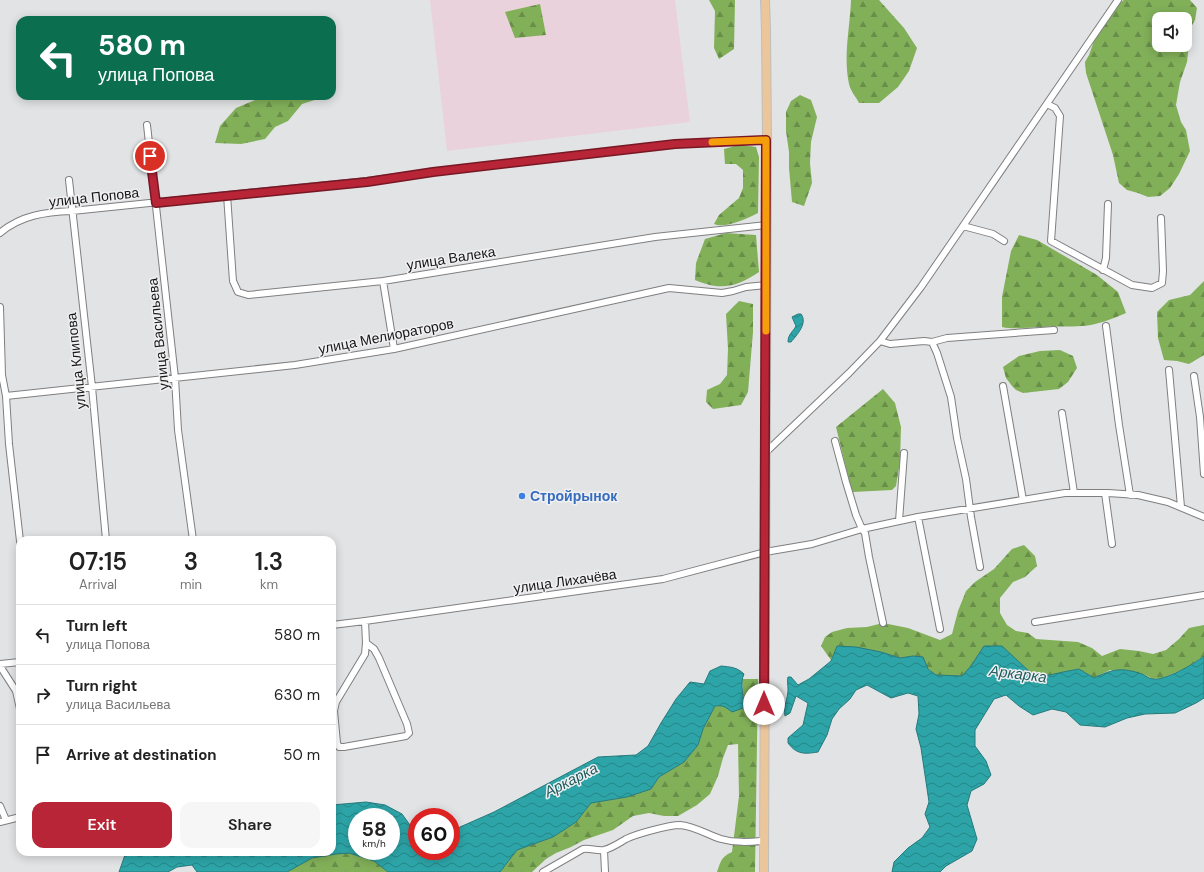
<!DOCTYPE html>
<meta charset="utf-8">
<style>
:root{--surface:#fff;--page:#f6f6f6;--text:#222;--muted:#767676;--line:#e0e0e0;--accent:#b72537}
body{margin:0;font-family:"DM Sans",sans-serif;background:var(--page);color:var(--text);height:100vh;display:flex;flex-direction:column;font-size:15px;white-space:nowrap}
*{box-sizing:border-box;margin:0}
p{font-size:13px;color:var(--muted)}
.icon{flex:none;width:22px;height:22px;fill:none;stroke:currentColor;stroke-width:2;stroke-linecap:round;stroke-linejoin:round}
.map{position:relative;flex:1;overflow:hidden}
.drawer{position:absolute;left:16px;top:536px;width:320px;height:320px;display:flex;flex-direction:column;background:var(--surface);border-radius:12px;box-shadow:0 2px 10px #0003}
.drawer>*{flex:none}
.hud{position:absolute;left:16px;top:16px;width:320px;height:84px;border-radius:12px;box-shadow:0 2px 10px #0003;background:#0b6e4f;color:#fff;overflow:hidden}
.fabs{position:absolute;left:1152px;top:12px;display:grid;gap:8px}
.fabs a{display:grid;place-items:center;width:40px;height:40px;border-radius:8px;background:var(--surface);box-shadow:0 2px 10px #0003;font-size:20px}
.speed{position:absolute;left:348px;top:808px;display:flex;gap:8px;font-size:20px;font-weight:700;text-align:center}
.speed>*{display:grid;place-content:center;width:52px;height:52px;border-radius:50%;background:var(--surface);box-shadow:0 2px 10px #0003;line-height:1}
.speed small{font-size:10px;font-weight:400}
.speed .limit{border:6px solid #d22;background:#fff;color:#111}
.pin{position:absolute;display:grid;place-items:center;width:34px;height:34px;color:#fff;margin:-17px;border:2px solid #fff;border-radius:50%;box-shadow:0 1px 4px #0007}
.me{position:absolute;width:44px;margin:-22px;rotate:0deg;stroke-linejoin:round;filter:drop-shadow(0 0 3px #0008)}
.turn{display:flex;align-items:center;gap:14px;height:84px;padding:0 16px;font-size:18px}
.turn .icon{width:52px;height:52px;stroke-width:2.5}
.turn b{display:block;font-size:28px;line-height:34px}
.eta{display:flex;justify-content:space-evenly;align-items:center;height:68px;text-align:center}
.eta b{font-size:24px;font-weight:600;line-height:28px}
.primary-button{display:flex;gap:8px;margin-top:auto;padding:8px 16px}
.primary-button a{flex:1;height:46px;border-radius:12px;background:var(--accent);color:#fff;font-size:16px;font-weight:600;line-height:46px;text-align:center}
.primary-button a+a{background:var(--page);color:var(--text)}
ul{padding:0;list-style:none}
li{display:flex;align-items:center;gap:12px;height:60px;padding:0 16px;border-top:1px solid var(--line)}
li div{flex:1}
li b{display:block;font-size:15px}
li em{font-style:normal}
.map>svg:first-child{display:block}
.education{fill:#ead2dc}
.forest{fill:url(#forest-firs);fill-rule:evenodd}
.water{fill:url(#water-waves);stroke:#267a7c;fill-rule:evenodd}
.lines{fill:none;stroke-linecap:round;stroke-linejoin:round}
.minor-casing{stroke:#7f7f80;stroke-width:8}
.major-casing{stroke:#bebebe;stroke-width:10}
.minor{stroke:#fff;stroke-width:6}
.major{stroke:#ecc69b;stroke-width:8}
.route-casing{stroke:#771824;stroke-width:10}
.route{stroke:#b72537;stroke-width:7}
.slow{stroke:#f59e0b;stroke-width:7}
.shop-dot{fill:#3f7fe0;stroke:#f0f0f2;stroke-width:1.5}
.labels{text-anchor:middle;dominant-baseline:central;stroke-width:3;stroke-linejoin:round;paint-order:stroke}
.street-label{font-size:14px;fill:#161616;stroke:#f0f0f2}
.shop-label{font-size:14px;font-weight:bold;fill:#366cbe;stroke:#f0f0f2;text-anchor:start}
.water-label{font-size:15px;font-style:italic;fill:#1d5c5d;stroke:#f0f0f2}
</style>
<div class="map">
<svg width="1204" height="872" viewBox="0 0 1204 872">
<defs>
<pattern id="forest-firs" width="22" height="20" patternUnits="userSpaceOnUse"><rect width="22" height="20" fill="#82b059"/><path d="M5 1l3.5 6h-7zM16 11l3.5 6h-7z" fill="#698e49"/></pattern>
<pattern id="water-waves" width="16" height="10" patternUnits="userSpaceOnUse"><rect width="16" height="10" fill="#2da5a8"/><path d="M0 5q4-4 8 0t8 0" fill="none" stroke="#258588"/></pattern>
</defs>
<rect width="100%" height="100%" fill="#e2e3e5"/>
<!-- education -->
<path class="education" d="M430,0H675L690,122L447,151Z"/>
<!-- forest -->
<path class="forest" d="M709,0H735L734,49L719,59L714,48L715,11Z
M851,0H879L904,28L917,48L909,71L898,87L879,103H859C856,97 850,90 849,84C843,56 850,28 851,0Z
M1124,0H1190L1197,8L1195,20L1191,27L1187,62L1180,82L1176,105L1181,122L1186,130L1190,151L1179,174L1170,188L1160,196L1148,197L1138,193L1127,190L1119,183L1113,155L1086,73L1085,62L1089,55L1094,41L1121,2ZM1159,19H1185V45H1159Z
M540,4L546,35L515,38L505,12Z
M800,95L811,100L817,117L811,142L810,163L812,183L804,206L792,202L789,168V152L786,131V112L791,101Z
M259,96H321V98L302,104L288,121L275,127L265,139L241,144L215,143L220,126L236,108L255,100Z
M739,145L756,147L759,157L758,213C748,218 725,229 714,224L719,215L739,198L743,188V170L736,164H725L724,149Z
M726,233L756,235L759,272C737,287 721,291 695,280L696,263L705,239Z
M1019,235L1037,240L1097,275L1118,292L1126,313C1112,319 1097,325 1082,326C1069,327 1055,326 1042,327C1028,327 1015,330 1002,327V297L1011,251Z
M1204,281V355L1189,364L1177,361L1164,360L1158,338L1157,312L1169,300L1190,295Z
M739,301L753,304V332L748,392L741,405L713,409L706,402L707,390L720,384L727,375L728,349L726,314Z
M1060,350L1073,356L1077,368L1068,382L1059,389L1023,393L1016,390L1012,386L1006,378L1003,367L1019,356L1040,351Z
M883,389L895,403L901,427L900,462L896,486L892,490L853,492L851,488L836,427Z
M1024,545L1035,556L1037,566L1025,577L1013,582L1000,598V613L1007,625L1016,631L1028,633L1036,639L1078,642L1092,648L1102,656L1120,649L1139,651L1153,654L1166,650L1179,639L1189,628L1204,625V656L1186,668L1163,678L1153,679L1143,674L1110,670L1094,678L1079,669L1063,672L1045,676L1031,673L1001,646L971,666L963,676L936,675L913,656L900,658L881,652L837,646L831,660L821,646L825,637L832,632L847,628L867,627L883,623L908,628L940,640L952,634L958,611L966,591L975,582L994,569L1012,549Z
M742,679H758L755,872H717C721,861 721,857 732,852L739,796L738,744L728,745L723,758L718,776L710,794L697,805L678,816H664L649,813L633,816L613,830L584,840L571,847L556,853L546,859L532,872H500L517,850L553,837L576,822L591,803L627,797L651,789L659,777L684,762L698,745L703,729L715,706L721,705L726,707L744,702Z
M349,853L374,861L388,872H287C304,857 327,854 349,853Z"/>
<!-- water -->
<path class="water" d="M798,314H801C808,323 797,335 791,342H788C788,334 793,332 796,326L792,317Z
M837,646L856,647L881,652L900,658L913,656L923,657L928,669L936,675L962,676L971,666L984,646H1002L1031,673L1045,676L1063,672L1079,669L1094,678C1113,669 1121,667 1142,674C1145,675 1149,679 1153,679C1165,681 1194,664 1204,656V698L1196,703L1175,713L1145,714L1127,718L1105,727L1080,725L1066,712L1052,709L1033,715L1019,706L1006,695L994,699L975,730V746L986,761L991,775L984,784L971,791L967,805L977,839L972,851L946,866L940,872H892L894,862L908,848L922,838L930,827L925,814L929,802L921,748L916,729L919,714L918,696L908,693L891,698L867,685L856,690L850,699L839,709L832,719L827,735L818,752C805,754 797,755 788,743V738L803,725L808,703L796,696L790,713L785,716C783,707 788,698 788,690C788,685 787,681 788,677H791L798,685L809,679L831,661Z
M721,666C730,667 737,667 744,674C739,684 745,697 743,708L732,712C726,707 723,705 715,706L703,729L698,745L684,762L659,777L651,789L627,797L591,803L576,822L553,837L517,850L500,872H388L374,861L349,853L336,854L312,858L287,872H197L192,865L177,867L168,872H119L126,852H332V805L366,802L385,805L402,814L415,832H417V851H451V831L494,812L598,757L636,755L648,746L661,723L676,699L690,682L704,684L710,671ZM357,817H391V851H357Z"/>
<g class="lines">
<defs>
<path id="minor" d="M1047,104L1055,108L1060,116L1051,241L1132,285L1152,288L1162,283L1163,271L1161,218
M147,125L175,378L178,430L193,540
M69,180L92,387L106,540
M227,195L233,281L238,292L248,295L383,281L655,237L766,225
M963,226L993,234L1004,241
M0,233C21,215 46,212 72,211L227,195L367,181L433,172L675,144L767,140
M1103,270L1106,258L1108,204
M383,281L394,349
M0,307L2,375L6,396L9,444L20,541
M1106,326L1119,425L1130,495
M880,341L890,344L924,341L932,342L937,353L951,397L957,438L966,479L971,517L980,567
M932,342L947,338L1054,330
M1169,370L1181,507
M1194,376L1200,417L1204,474
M1003,386L1023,500
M6,396L295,365L394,349L669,288L722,293L733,291L746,287L766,285
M1062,413L1074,493
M835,441L846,482L856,515L862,529L865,533L869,557L883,623
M765,453L849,373L880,341L921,287L963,226L1118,0
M1105,493L1112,544
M918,517L940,629
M899,521L904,453
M365,621L366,643L365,654L336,702L334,711L337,743L339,747H344L406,736L409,733L407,724L379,658L374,649L366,643
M1035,622L1204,595
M332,625L365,621L663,579L765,552L812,544L862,529L918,517L1065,493H1108L1138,495L1168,502L1204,517
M0,664L20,662
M0,666L16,691L20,709
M0,806L6,820
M0,822L20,817
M604,850L605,872
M543,872L583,849C590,848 597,851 604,850C612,848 619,843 626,839C636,834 669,825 680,825C694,826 708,835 721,839C735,843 749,842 764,841"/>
<path id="major" d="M764,872L767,140L766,30L765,0"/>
</defs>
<!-- minor casing -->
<use href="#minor" class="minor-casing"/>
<!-- major casing -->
<use href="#major" class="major-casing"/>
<!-- minor -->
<use href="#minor" class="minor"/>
<!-- major -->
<use href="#major" class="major"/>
</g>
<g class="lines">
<defs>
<path id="route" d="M150,156L156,203L367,182L433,172L675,144L766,140L764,704"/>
</defs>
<!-- route casing -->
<use href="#route" class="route-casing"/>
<!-- route -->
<use href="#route" class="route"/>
<!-- slow -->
<path class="slow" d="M712,142L766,140V331"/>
</g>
<!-- markers -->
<circle class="shop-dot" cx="522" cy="496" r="4"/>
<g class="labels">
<!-- street labels -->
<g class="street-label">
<text transform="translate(94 197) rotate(-6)">улица Попова</text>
<text transform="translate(451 258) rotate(-9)">улица Валека</text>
<text transform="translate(158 334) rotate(-96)">улица Васильева</text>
<text transform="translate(386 336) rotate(-11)">улица Мелиораторов</text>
<text transform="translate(76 361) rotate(-96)">улица Клипова</text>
<text transform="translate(565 581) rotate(-8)">улица Лихачёва</text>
</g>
<!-- shop labels -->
<g class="shop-label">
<text x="530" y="496">Стройрынок</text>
</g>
<!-- water labels -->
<g class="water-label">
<text transform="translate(1018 674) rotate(7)">Аркарка</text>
<text transform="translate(571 780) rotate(-27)">Аркарка</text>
</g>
</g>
</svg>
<div class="fabs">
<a><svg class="icon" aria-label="sound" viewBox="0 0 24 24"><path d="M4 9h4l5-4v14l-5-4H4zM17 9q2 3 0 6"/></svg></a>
</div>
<div class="speed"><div>58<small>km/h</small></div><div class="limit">60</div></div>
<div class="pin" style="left:150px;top:156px;background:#d93025"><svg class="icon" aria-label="arrive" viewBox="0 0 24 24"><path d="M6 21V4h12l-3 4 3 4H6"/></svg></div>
<svg class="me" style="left:764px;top:704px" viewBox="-20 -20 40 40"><circle r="19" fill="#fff"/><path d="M0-13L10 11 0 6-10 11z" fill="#b72537"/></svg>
<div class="hud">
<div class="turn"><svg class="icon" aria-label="left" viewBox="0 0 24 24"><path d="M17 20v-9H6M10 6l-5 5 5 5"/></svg><div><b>580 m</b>улица Попова</div></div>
</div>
<section class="drawer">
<div class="eta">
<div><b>07:15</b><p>Arrival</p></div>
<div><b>3</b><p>min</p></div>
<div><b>1.3</b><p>km</p></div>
</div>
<ul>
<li><svg class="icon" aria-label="left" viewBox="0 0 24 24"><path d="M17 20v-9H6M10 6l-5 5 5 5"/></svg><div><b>Turn left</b><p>улица Попова</p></div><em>580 m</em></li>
<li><svg class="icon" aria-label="right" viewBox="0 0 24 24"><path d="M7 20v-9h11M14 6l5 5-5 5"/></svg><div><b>Turn right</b><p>улица Васильева</p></div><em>630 m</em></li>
<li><svg class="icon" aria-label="arrive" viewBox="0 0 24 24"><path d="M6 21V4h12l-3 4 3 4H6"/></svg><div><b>Arrive at destination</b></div><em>50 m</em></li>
</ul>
<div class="primary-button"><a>Exit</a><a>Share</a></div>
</section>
</div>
